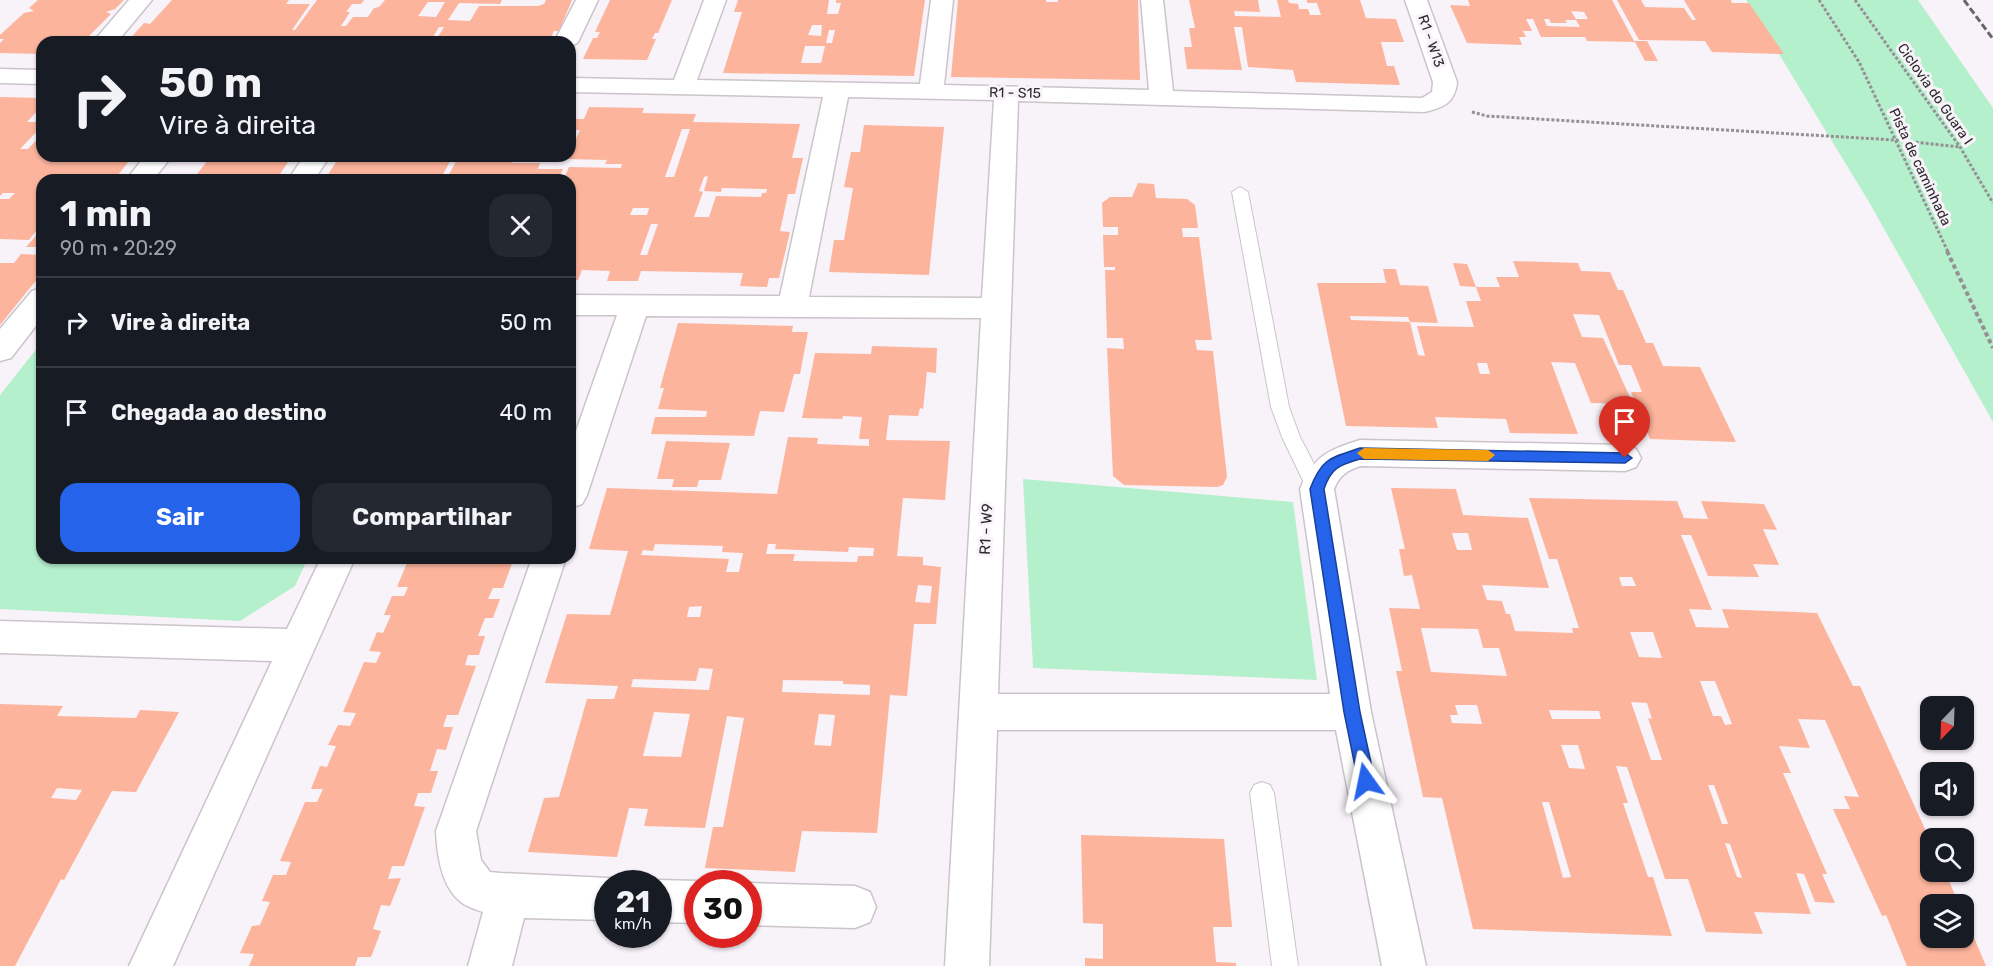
<!DOCTYPE html>
<html lang="pt">
<meta charset="utf-8">
<style>
:root{--surface:#171b24;--page:#242831;--text:#f1f3f6;--muted:#9ea1a6;--line:#363941;--accent:#2563eb}
body{margin:0;font-family:Rubik,sans-serif;background:var(--page);color:var(--text);height:100vh;display:flex;flex-direction:column;font-size:22px;white-space:nowrap}
*{box-sizing:border-box;margin:0}
p{font-size:20px;color:var(--muted)}
.icon{flex:none;width:33px;height:33px;fill:none;stroke:currentColor;stroke-width:2;stroke-linecap:round;stroke-linejoin:round}
.map{position:relative;flex:1;overflow:hidden}
.details{position:absolute;left:36px;top:174px;width:540px;height:390px;display:flex;flex-direction:column;background:var(--surface);border-radius:18px;box-shadow:0 2px 4px #0004}
.details>*{flex:none}
.hud{position:absolute;left:36px;top:36px;width:540px;height:126px;border-radius:18px;box-shadow:0 2px 4px #0004;background:#171b24;color:var(--text);overflow:hidden}
.needle{width:39px;rotate:203deg}
.tools{position:absolute;left:1920px;top:696px;display:grid;gap:12px}
.tools a{display:grid;place-items:center;width:54px;height:54px;border-radius:12px;background:var(--surface);box-shadow:0 2px 4px #0004;font-size:30px}
.speed{position:absolute;left:594px;top:870px;display:flex;gap:12px;font-size:30px;font-weight:700;text-align:center}
.speed>*{display:grid;place-content:center;width:78px;height:78px;border-radius:50%;background:var(--surface);box-shadow:0 2px 4px #0004;line-height:1}
.speed small{font-size:15px;font-weight:400}
.speed .limit{border:9px solid #d22;background:#fff;color:#111}
.pin{position:absolute;display:grid;place-items:center;width:51px;height:51px;color:#fff;margin:-62px -26px;border-radius:50% 50% 50% 0;rotate:-45deg;box-shadow:0 0 6px #0007}
.pin .icon{rotate:45deg}
.me{position:absolute;width:66px;margin:-33px;rotate:348deg;stroke-linejoin:round;filter:drop-shadow(0 0 4px #0008)}
.turn{display:flex;align-items:center;gap:21px;height:126px;padding:0 24px;font-size:27px}
.turn .icon{width:78px;height:78px;stroke-width:2.5}
.turn b{display:block;font-size:42px;line-height:51px}
.round{display:grid;place-items:center;flex:none;width:63px;height:63px;border-radius:18px;background:var(--page)}
.overview{display:flex;align-items:center;justify-content:space-between;height:102px;padding:0 24px}
h1{font-size:36px;font-weight:700;line-height:45px}
.cta{display:flex;gap:12px;margin-top:auto;padding:12px 24px}
.cta a{flex:1;height:69px;border-radius:18px;background:var(--accent);color:#fff;font-size:24px;font-weight:700;line-height:69px;text-align:center}
.cta a+a{background:var(--page);color:var(--text)}
ul{padding:0;list-style:none}
li{display:flex;align-items:center;gap:18px;height:90px;padding:0 24px;border-top:2px solid var(--line)}
li div{flex:1}
li b{display:block;font-size:22px}
li em{font-style:normal}
.map>svg:first-child{display:block}
.green{fill:#b5f0cd}
.building{fill:#fdb49c;fill-rule:evenodd}
.lines{fill:none;stroke-linecap:round;stroke-linejoin:round}
.lane-casing{stroke:#cbc4cb;stroke-width:2}
.street-casing{stroke:#cbc4cb;stroke-width:3}
.path-far1{stroke:#949094;stroke-width:3;stroke-dasharray:3 2;stroke-linecap:butt}
.path{stroke:#949094;stroke-width:4;stroke-dasharray:4.5 3;stroke-linecap:butt}
.lane{fill:#fff;fill-rule:evenodd}
.street{fill:#fff;fill-rule:evenodd}
.rail{stroke:#686568;stroke-width:3;stroke-dasharray:7 3;stroke-linecap:butt}
.route{fill:#2563eb;stroke:#184099;stroke-width:1.5}
.slow{fill:#f59e0b}
.labels{text-anchor:middle;dominant-baseline:central;stroke-width:6;stroke-linejoin:round;paint-order:stroke}
.far-street-label{font-size:14px;fill:#2c2a2c;stroke:#f8f2f9}
.street-label{font-size:15px;fill:#2c2a2c;stroke:#f8f2f9}
</style>
<div class="map">
<svg width="1993" height="966" viewBox="0 0 1993 966">
<rect width="100%" height="100%" fill="#f8f2f9"/>
<!-- green -->
<path class="green" d="M1746,0H1918L1993,108V422L1869,202Z
M42,342V558H308L295,586L240,621L0,609V395Z
M1023,479L1293,502L1317,680L1033,668Z"/>
<!-- building -->
<path class="building" d="M38,0H124L115,9L106,12L111,14L86,39L77,42H42V54L0,53V43L4,39H0V35L24,13L34,11L29,8Z
M172,0H289L286,4H310L292,30H295L317,0H364L361,4H352L346,12H350L341,26H346L353,17H368L374,8L379,7L385,0H502L500,4L459,3L448,20L470,21L479,6H538L544,4L546,0H572L559,31H554L549,42H435L444,27H439L430,42H127L144,23L150,24ZM428,2H445L436,17L418,16Z
M610,0H672L658,33H655L652,39H656L647,60L583,59L593,38H597L600,32H595Z
M738,0H829L827,14H838L841,3H836V0H925L914,76L723,73L742,12H734ZM812,25H822L821,36L808,35ZM829,30H835L832,43H826ZM805,46H825L821,63H801Z
M958,0H1046V2H1058V0H1138L1140,80L951,77Z
M1189,0H1258L1260,12L1234,11L1235,16L1281,17L1277,0H1288L1289,3L1298,4L1299,9H1308L1310,15H1321L1317,3H1307V0H1360L1366,18L1396,19L1404,42H1381L1387,66H1394L1400,85L1296,82L1293,70L1248,67L1242,27H1234L1242,70L1187,69L1184,47H1192L1189,28H1195Z
M1468,0H1612L1634,41H1647L1658,61H1645L1635,42L1587,41L1585,37H1541L1533,19H1526L1532,31H1523L1526,37H1519L1522,45L1467,43L1450,5L1470,6ZM1571,11L1584,12L1588,19H1576ZM1544,19H1549L1551,23H1567L1565,20H1576L1580,27L1547,26Z
M1617,0H1641L1645,7L1684,8L1692,20H1696L1684,0H1731L1732,3H1749L1784,54L1712,52L1705,41L1639,40Z
M0,97L42,98V110H38L27,122H35L42,114V130L39,129L20,149H28L42,134V156H133L114,180H42V247H26L41,230H37L29,240L0,239V199H9L15,193H3L0,196Z
M589,107L644,108L642,113L696,114L693,122L800,124L792,158H803L795,194H788L780,231L790,232L779,278H769L767,287L740,286L743,273L641,271L638,281H607L610,271L582,270L578,280H570V180H563L569,167L621,168L622,164H605L607,160L567,159L580,130H576L570,143V119H584ZM682,129H690L674,177H665ZM708,176L704,191L721,192L722,188L767,189L766,193H762L761,197L716,196L709,217H694L703,192L699,191L704,177ZM633,208H649L647,215H630ZM651,224H658L647,255H640Z
M864,125L944,127L929,275L829,272L834,240H844L853,188L844,187L851,152H860Z
M215,156H288L286,162H288L276,180H198L202,175L197,174L208,160Z
M340,156H453L442,176H448L459,156H565L563,159L514,158L512,163H540L538,169H563L558,180L325,179Z
M1138,183L1154,184L1156,198L1187,199L1195,205L1198,228H1182L1183,237H1199L1212,340H1195L1197,350L1213,351L1227,477L1223,485L1217,487L1124,485L1113,476L1107,348L1124,349L1123,338H1107L1105,270H1115V267H1104L1103,235H1118V227H1103L1102,203L1110,197H1132Z
M21,254L42,255V273L0,325V263H14Z
M1513,261L1578,263L1581,271L1610,272L1618,290H1623L1646,343H1653L1663,366L1700,367L1736,442L1650,439L1631,392H1642L1631,365H1619L1599,315L1573,314L1582,337L1603,338L1633,404L1591,403L1575,363L1551,362L1578,434L1510,433L1506,419L1435,417L1438,428L1346,426L1317,283H1386L1383,269H1396L1400,285L1428,286L1438,323L1410,322L1408,317L1350,316L1351,320L1410,322L1418,355L1425,356L1417,326L1474,327L1466,301H1481L1476,287H1500L1496,277H1519ZM1477,363H1487L1490,374H1480Z
M1453,263L1467,264L1476,287L1460,286Z
M678,323L793,326L792,332H808L800,374H794L784,412L760,411L754,436L651,434L655,417H706L707,411L658,409L664,388H660Z
M872,346L937,348L936,373L927,372L923,409L920,408L918,416L889,415L886,440L950,441L945,500L903,498L897,556L923,557V565L941,567L936,624H914L907,696L890,695L877,833L802,831L795,872L705,868L713,827H723L744,718L727,716L705,828L644,826L648,809L629,808L617,857L528,852L544,798L559,797L587,699H614L618,686L545,683L567,614L610,615L628,551L589,549L607,488L777,494L788,437L818,438L817,444L869,446V439H859L862,417L843,416L842,419L802,418L815,353L871,354ZM655,544L723,546L722,552L743,553L739,572H726L729,559L641,555L643,550L653,551ZM768,544H776L775,549L848,552L849,547L874,548L873,556H858L857,562L793,561L795,554H766ZM918,585L932,586L930,603L915,602ZM702,606L700,617H687L689,607ZM699,668L713,669L709,690L631,687L633,679L696,681ZM783,680L843,681V684L870,685V695L782,692ZM654,712L690,714L681,757L643,756ZM819,714L835,715L831,746L814,745Z
M666,441L730,443L721,480H699L697,487H672L674,479H657Z
M1391,488L1456,489L1463,515L1528,518L1549,588L1482,585L1487,600L1502,601L1506,614H1510L1515,631L1573,633L1572,628H1579L1557,559H1549L1529,498L1677,501L1684,518L1708,519L1701,501L1764,504L1777,530L1763,529L1779,565L1753,564L1759,577L1708,576L1691,535H1681L1712,610L1689,609L1696,627L1729,628L1722,609L1817,613L1853,686H1860L1930,840V872H1945L1959,904H1930V938H1964V914L1986,966H1907L1886,915L1882,916L1833,809H1850L1844,796L1859,797L1825,720L1798,719L1810,748L1779,746L1791,773H1783L1827,874H1822L1835,903L1815,902L1804,874L1796,873L1811,914L1754,912L1763,934L1706,932L1688,879H1665L1627,767L1616,766L1628,803H1623L1648,877H1653L1672,936L1473,929L1442,798L1423,797L1396,671H1402L1389,608L1420,609L1412,575L1404,576L1399,549H1405ZM1452,533H1468L1472,550H1457ZM1619,577H1632L1636,586H1622ZM1421,628L1478,629L1483,648H1499L1507,676L1431,672ZM1630,632H1653L1662,658L1639,657ZM1700,681H1715L1732,724L1725,725L1721,716H1713ZM1631,702L1647,703L1652,719L1648,718L1662,760H1651ZM1455,705H1477L1482,724L1452,723L1450,715H1458ZM1549,710L1599,711L1601,719H1552ZM1561,745H1578L1585,769L1569,768ZM1708,785H1714L1728,824H1722ZM1542,802H1549L1571,877L1563,878ZM1725,843L1730,844L1742,878L1737,877Z
M409,558H514L503,588H493L488,599H500L493,618H485L478,636H485L479,655H468L465,665L476,666L458,715H447L443,727H453L446,750L437,749L430,771H438L431,793H418L414,806L425,807L404,866H392L388,879L401,878L390,906L381,905L373,929L381,931L371,957H358L355,966H249L254,954L240,953L252,926L260,925L270,902L262,901L273,875H286L291,862L280,861L305,802H317L323,789H311L320,766L327,767L336,746L328,745L338,725L350,726L356,713L343,712L364,662L376,663L381,652L369,651L377,632L383,633L391,615H384L392,596H404L408,587H397Z
M0,704L63,706L57,716L136,718L140,710L179,712L136,792L112,791L64,880L61,879L15,966H0ZM57,788L82,790L76,800L51,798Z
M1081,835L1224,839L1232,927H1213L1216,962L1236,963V966H1085V958L1103,959V924L1083,923Z"/>
<g class="lines">
<defs>
<path id="lane" d="M1240,187L1248,192L1289,407L1300,437L1327,489L1324,495L1317,497L1310,495L1307,489L1282,437L1271,407L1232,192Z
M1262,782L1270,785L1274,793L1298,966H1272L1250,793L1254,785Z"/>
<path id="street" d="M129,0H152L117,42H93Z
M576,0H598L578,42L570,48V42H554Z
M704,0H726L697,80L920,84L931,0H953L944,85L1149,90L1141,0H1163L1173,91L1422,98L1432,92L1433,82L1405,0H1427L1457,82C1455,103 1443,108 1424,112L1018,101L998,694H1330L1300,489C1315,455 1326,451 1360,440L1625,445L1636,449L1641,458L1636,467L1625,471L1361,466C1347,470 1339,476 1334,489L1371,712L1426,966H1382L1336,730H997L989,966H945L981,318L646,316L587,495L582,504L570,508V448L617,315H570V295L780,296L823,97L570,92V78L674,80ZM848,97L994,100L982,298L809,297Z
M0,69L42,70V84L0,83Z
M145,156H172L153,180H126Z
M304,156H330L314,180H288Z
M42,288V318L11,358L0,361V329L32,291Z
M321,558H355L173,966H129L272,661L0,653V621L287,629Z
M532,558H566L476,831L481,860L490,872L501,873L608,878L622,884H608V920L524,918L512,966H468L483,912C475,909 467,907 461,902C441,887 437,854 436,831Z
M658,880L698,881L705,884H698V923L658,922V884H649Z
M748,883L855,886L870,892L876,907L870,922L855,928L748,925V884H746Z"/>
</defs>
<!-- lane casing -->
<use href="#lane" class="lane-casing"/>
<!-- street casing -->
<use href="#street" class="street-casing"/>
<!-- path-far1 -->
<path class="path-far1" d="M1819,0L1859,62L1948,252
M1855,0L1960,147L1993,203
M1472,112L1487,116L1895,140L1960,147"/>
<!-- path -->
<path class="path" d="M1947,251L1993,348"/>
<!-- lane -->
<use href="#lane" class="lane"/>
<!-- street -->
<use href="#street" class="street"/>
<!-- rail -->
<path class="rail" d="M1964,0L1993,39"/>
</g>
<!-- route -->
<path class="route" d="M1360,448L1625,453L1632,458L1625,463L1360,459C1339,465 1331,468 1324,489L1360,712L1375,781L1372,787L1366,789L1361,787L1358,781L1344,712L1310,489C1322,458 1330,458 1360,448Z"/>
<!-- slow -->
<path class="slow" d="M1364,448L1488,450L1495,455L1488,461L1364,459L1357,453Z"/>
<g class="labels">
<!-- far-street labels -->
<g class="far-street-label">
<text transform="translate(1431 41) rotate(71)">R1 - W13</text>
<text transform="translate(1015 93) rotate(1)">R1 - S15</text>
<text transform="translate(1935 94) rotate(55)">Ciclovia do Guara I</text>
<text transform="translate(1920 167) rotate(65)">Pista de caminhada</text>
</g>
<!-- street labels -->
<g class="street-label">
<text transform="translate(986 529) rotate(-87)">R1 - W9</text>
</g>
</g>
</svg>
<div class="tools">
<a><svg class="needle" viewBox="-14 -14 28 28"><path d="M0-13l5 13h-10z" fill="#e53935"/><path d="M0 13l5-13h-10z" fill="#9ea1a6"/></svg></a>
<a><svg class="icon" aria-label="sound" viewBox="0 0 24 24"><path d="M4 9h4l5-4v14l-5-4H4zM17 9q2 3 0 6"/></svg></a>
<a><svg class="icon" aria-label="search" viewBox="0 0 24 24"><circle cx="10" cy="10" r="6"/><path d="M15 15l6 6"/></svg></a>
<a><svg class="icon" aria-label="layers" viewBox="0 0 24 24"><path d="M12 4l9 5-9 5-9-5zM3 14l9 5 9-5"/></svg></a>
</div>
<div class="speed"><div>21<small>km/h</small></div><div class="limit">30</div></div>
<div class="pin" style="left:1625px;top:458px;background:#d93025"><svg class="icon" aria-label="arrive" viewBox="0 0 24 24"><path d="M6 21V4h12l-3 4 3 4H6"/></svg></div>
<svg class="me" style="left:1366px;top:781px" viewBox="-20 -20 40 40"><path d="M0-17L14 15 0 8-14 15z" fill="#2563eb" stroke="#fff" stroke-width="4"/></svg>
<div class="hud">
<div class="turn"><svg class="icon" aria-label="right" viewBox="0 0 24 24"><path d="M7 20v-9h11M14 6l5 5-5 5"/></svg><div><b>50 m</b>Vire à direita</div></div>
</div>
<section class="details">
<div class="overview"><div><h1>1 min</h1><p>90 m · 20:29</p></div><a class="round"><svg class="icon" aria-label="close" viewBox="0 0 24 24"><path d="M6 6l12 12M18 6L6 18"/></svg></a></div>
<ul>
<li><svg class="icon" aria-label="right" viewBox="0 0 24 24"><path d="M7 20v-9h11M14 6l5 5-5 5"/></svg><div><b>Vire à direita</b></div><em>50 m</em></li>
<li><svg class="icon" aria-label="arrive" viewBox="0 0 24 24"><path d="M6 21V4h12l-3 4 3 4H6"/></svg><div><b>Chegada ao destino</b></div><em>40 m</em></li>
</ul>
<div class="cta"><a>Sair</a><a>Compartilhar</a></div>
</section>
</div>
